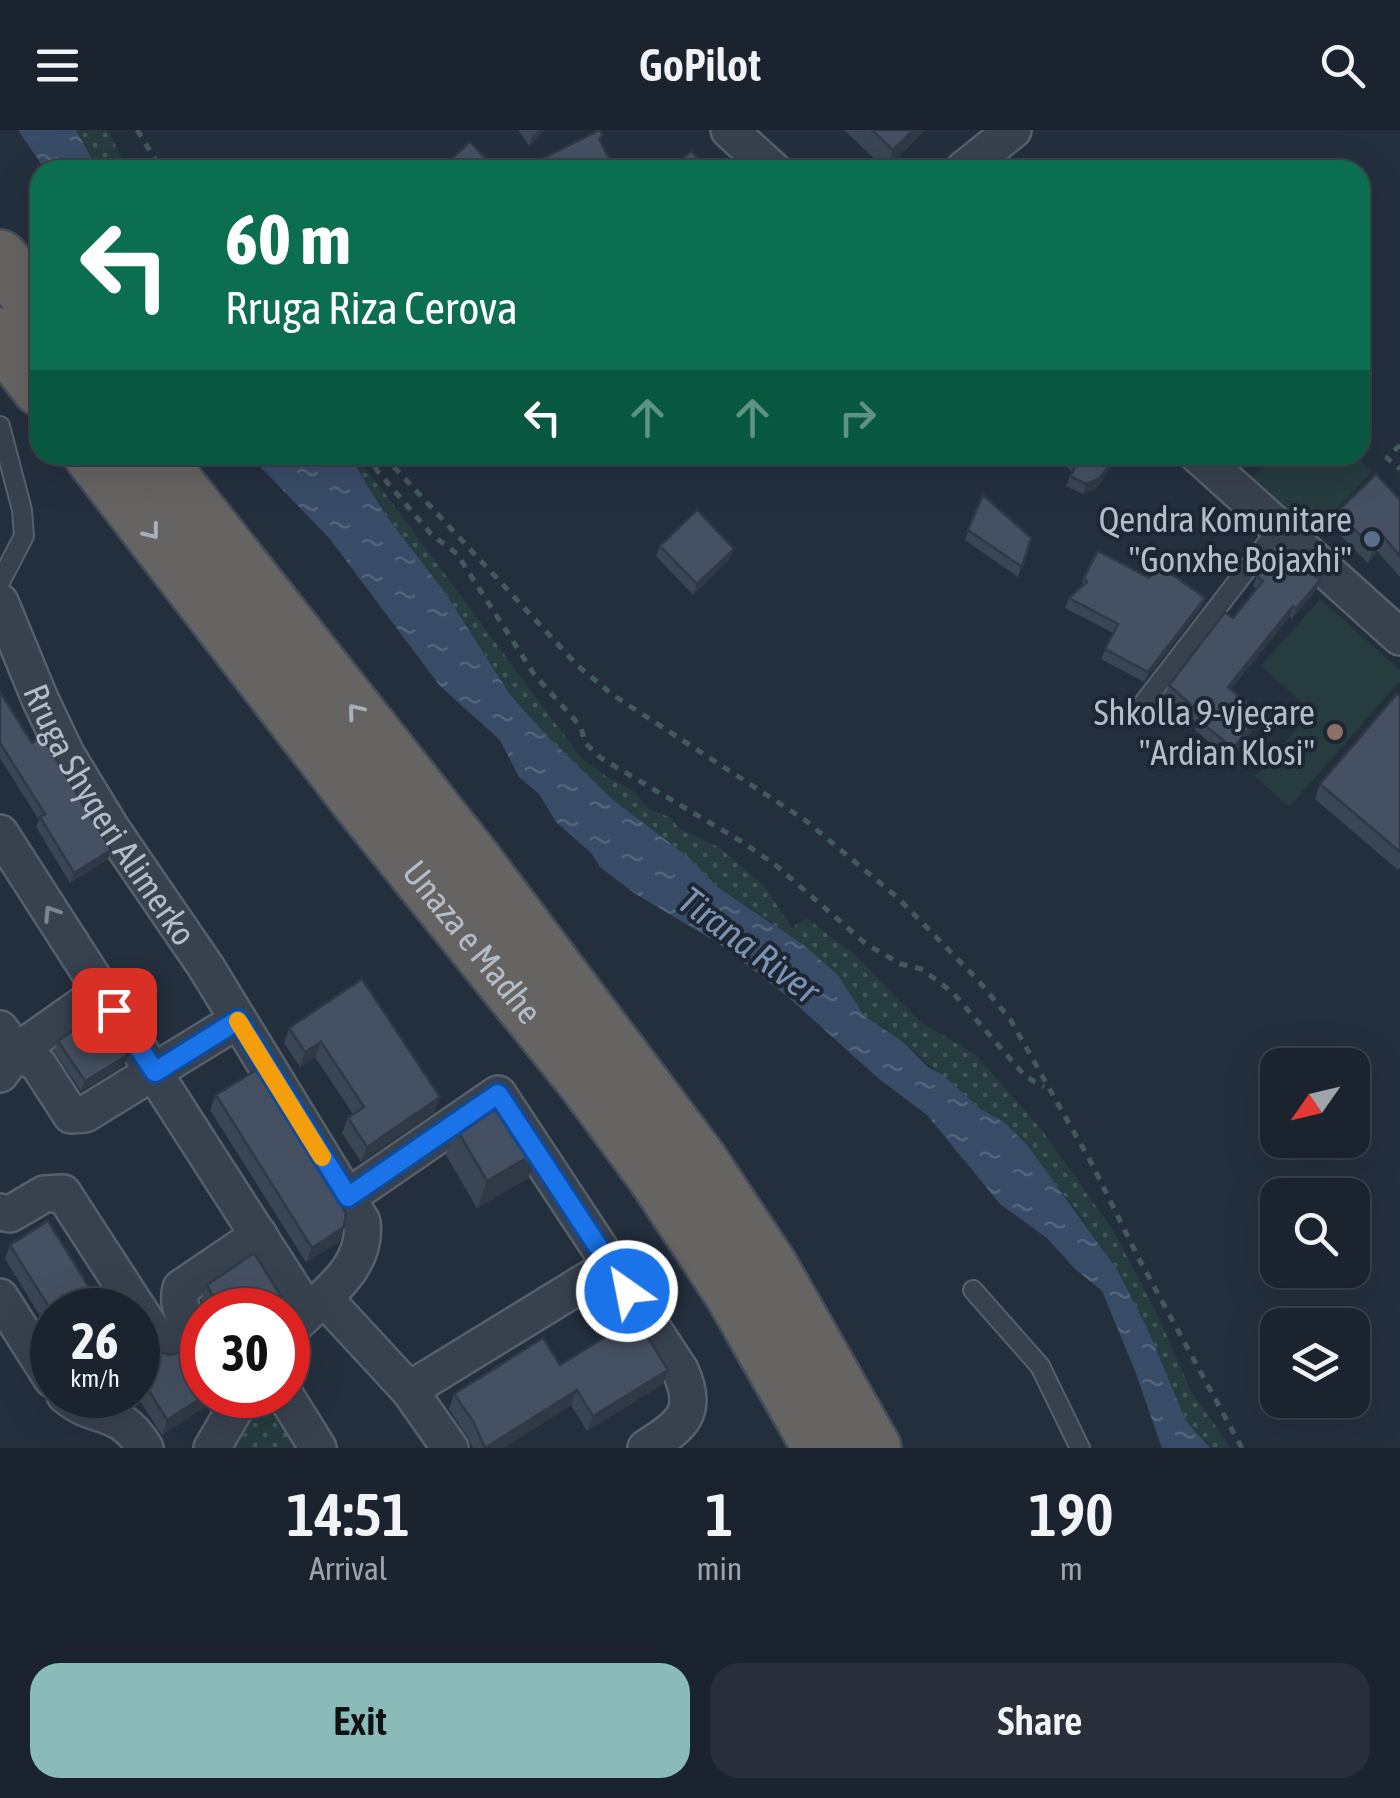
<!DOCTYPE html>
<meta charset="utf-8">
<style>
:root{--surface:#1b232e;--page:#282f3a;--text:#f1f3f6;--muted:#a0a4aa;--line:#39404a;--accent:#8bbbb9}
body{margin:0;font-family:"Asap Condensed",sans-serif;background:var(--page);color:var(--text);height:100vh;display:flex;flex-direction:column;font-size:38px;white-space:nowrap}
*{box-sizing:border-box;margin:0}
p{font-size:32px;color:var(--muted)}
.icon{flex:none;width:55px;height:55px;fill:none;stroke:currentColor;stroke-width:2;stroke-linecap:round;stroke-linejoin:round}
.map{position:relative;height:1318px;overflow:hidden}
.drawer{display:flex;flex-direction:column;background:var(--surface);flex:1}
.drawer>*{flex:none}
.banner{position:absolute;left:30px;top:30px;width:1340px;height:305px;border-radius:30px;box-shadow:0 10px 40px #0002,0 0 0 2px var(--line);background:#0b6e4f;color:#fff;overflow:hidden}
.needle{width:65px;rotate:236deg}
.fabs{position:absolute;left:1260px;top:918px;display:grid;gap:20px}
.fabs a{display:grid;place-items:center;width:110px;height:110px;border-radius:20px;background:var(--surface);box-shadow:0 10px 40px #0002,0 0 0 2px var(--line);font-size:50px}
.speed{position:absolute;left:30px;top:1158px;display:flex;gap:20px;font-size:50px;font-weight:700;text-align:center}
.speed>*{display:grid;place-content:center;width:130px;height:130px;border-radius:50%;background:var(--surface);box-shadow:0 10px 40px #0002,0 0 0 2px var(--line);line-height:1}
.speed small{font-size:25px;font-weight:400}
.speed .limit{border:15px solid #d22;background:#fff;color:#111}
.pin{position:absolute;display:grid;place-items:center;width:85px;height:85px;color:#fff;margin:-42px;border-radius:20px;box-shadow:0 5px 15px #0006}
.me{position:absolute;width:110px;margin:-55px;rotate:327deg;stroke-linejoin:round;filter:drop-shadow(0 0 8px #0008)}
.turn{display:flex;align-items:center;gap:35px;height:210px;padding:0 30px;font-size:45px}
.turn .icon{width:130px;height:130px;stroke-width:2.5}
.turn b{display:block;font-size:70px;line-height:85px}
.lanes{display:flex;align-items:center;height:95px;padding:0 30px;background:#0003;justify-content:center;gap:50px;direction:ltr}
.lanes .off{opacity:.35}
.eta{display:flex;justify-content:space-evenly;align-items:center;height:170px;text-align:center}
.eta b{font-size:60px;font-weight:600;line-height:70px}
.cta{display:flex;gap:20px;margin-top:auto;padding:20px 30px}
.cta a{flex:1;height:115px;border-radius:30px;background:var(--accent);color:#111;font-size:40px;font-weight:600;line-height:115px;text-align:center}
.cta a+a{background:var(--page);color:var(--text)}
header{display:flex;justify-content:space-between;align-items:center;height:130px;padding:0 30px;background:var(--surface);font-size:45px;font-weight:600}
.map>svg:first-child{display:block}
.grass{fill:url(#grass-dots)}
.pitch{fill:#263c3f}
.water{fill:url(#water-ripples)}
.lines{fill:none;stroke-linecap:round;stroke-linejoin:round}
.service-casing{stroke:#565f6c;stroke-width:22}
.minor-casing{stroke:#565f6c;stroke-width:40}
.trunk-casing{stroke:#434c59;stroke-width:60}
.path{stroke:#44595c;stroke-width:5;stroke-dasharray:8 8;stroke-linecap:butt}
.service{stroke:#38414e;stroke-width:18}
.minor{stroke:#38414e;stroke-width:35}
.trunk{stroke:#656462;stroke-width:55}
.wall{fill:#3b4654}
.shaded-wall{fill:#303945}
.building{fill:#455162;stroke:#303945;stroke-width:2.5}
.oneway{stroke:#a8afba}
.oneway2{stroke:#7c8592}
.route-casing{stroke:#114b97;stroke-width:25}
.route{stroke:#1a73e8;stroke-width:18}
.slow{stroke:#f59e0b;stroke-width:18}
.service-dot{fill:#5c6f8a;stroke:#1d2633;stroke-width:4}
.education-dot{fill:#8d6e63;stroke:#1d2633;stroke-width:4}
.labels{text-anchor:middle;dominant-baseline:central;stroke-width:8;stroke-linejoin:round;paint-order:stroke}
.poi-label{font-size:35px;fill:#b4bcc9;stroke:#1d2633;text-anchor:end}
.street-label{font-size:35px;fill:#b4bcc9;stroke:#1d2633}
.water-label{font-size:38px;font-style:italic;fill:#7c92b1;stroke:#1d2633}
</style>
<header><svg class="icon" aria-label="menu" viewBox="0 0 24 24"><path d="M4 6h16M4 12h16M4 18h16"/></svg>GoPilot<svg class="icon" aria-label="search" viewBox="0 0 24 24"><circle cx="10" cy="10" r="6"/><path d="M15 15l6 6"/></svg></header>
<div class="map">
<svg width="1400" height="1318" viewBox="0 0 1400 1318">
<defs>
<pattern id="grass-dots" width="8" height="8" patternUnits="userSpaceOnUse" patternTransform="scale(2.5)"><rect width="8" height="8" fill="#263c3f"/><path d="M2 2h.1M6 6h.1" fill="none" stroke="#435659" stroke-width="1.8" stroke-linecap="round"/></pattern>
<pattern id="water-ripples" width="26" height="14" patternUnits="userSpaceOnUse" patternTransform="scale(2.5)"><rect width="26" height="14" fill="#394c67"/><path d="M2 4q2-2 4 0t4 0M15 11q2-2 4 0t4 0" fill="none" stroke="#53647b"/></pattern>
</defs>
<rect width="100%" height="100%" fill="#242f3e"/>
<!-- grass -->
<path class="grass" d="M76,0H108L121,27L110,40H98Z
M349,325H355L372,346L581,628L607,647L632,660L649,679L669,687L680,699L719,717L765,757L792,798L807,788L857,827L919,891L976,925L1041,999L1113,1100L1158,1186L1192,1263L1231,1318H1210L1186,1291L1147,1198L1118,1141L1075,1078L1004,992L979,978L902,911L864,886L838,845L763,786L719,758L687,726L612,669L545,604L510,563L446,464L385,384Z
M271,1265L309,1318H230L264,1267Z"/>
<!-- pitch -->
<path class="pitch" d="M1274,325H1355L1372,342L1311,406L1251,349Z
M1320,469L1400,540V551L1289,677L1255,646L1312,581L1261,536Z"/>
<!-- water -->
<path class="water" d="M18,0H76L98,40H45Z
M249,325H349L385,384L446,464L509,563L545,604L612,669L687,726L719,758L805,816L838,845L864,886L902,911L928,937L943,945L979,978L1004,992L1028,1016L1118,1141L1147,1198L1186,1291L1210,1318H1162L1135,1241L1102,1161L1074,1138L1047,1108L1000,1074L927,985L879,949L788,867L718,813L634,763L600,737L592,724L556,692L539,664L519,647L500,610L440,556L330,409Z"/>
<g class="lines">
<defs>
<path id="service" d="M0,296L22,380L24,406L0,452
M1143,574L1278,399
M973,1160L1040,1236L1080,1318"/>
<g id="minor">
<path d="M729,0L773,40"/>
<path d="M963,40L1013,0"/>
<path d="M1198,325L1400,507"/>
<path id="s1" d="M0,472L40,569L66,624L111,698L206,837L362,1092C368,1142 317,1169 288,1202"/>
<path d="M0,703L307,1181"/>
<path d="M0,899L16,922L38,934L71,985L85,984L238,890"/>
<path d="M0,944L16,922L101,862"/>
<path d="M348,1067L498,964L680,1240C700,1283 681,1296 646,1318"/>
<path d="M0,1082L10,1084L44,1064L63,1063L164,1219"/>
<path d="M0,1167L52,1249"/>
<path d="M324,1168L409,1260L450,1318"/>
<path d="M202,1217C191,1200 175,1180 181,1158L259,1105"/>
<path d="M409,1260L611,1136"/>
<path d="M65,1265C96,1292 119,1275 145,1318"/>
<path d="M285,1265L318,1318"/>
<path d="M212,1318L243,1265"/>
</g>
<g id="trunk">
<path d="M0,128L40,180"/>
<path d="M0,206L40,258"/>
<path id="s2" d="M92,325L361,673L586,952L656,1047L732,1162L821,1318"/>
<path d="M153,325L474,731L699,1030L770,1137L873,1318"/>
</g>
</defs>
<!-- service casing -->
<use href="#service" class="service-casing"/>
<!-- minor casing -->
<use href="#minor" class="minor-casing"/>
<!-- trunk casing -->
<use href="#trunk" class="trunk-casing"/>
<!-- path -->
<path class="path" d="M137,0L162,40
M1400,315L1387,328L1400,339
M364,325L431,404L457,424L534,544L581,597L585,613L601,628L744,713L778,737L866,814L901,834L921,839L938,851L954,864L1025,946L1044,957
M383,325L577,535L613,565L805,690L898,768L977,849L1010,889L1092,1034L1138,1127L1242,1318"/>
<!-- service -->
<use href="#service" class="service"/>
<!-- minor -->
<use href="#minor" class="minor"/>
<!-- trunk -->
<use href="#trunk" class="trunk"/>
</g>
<!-- wall -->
<path class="wall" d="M518,0H545L529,16Z
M844,0H925L886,40Z
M897,325H926L902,337Z
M1060,325H1120L1096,359L1083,364L1066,356L1072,342L1058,330Z
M983,365L1031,408L1018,447L965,410Z
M1400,370V447L1377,421L1368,433L1332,397L1337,382Z
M660,416L730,429L693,465L656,426Z
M1257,446L1316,460L1292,489L1290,486L1231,559L1261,584L1258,594L1229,629L1195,600L1197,593L1165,565L1169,555L1233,488L1257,459L1253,456Z
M1084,447L1201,478L1144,552L1101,529L1113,503L1065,478L1069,468L1081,458Z
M0,562L32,613L111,720L107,730L70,753L36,697L39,690L0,628Z
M1400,566V738L1398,740L1315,669L1320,654Z
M289,898L440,967L434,982L361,1032L342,1003L348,988L353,984L315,927L300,937L284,913Z
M58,911L124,935L81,961L54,921Z
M216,965L344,1097L339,1112L306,1132L210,980Z
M456,998L538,1021L528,1048L477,1078L446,1025Z
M10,1115L52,1180V1205L5,1129Z
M207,1155L276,1180H206L201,1170Z
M138,1233L202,1265H216L213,1271L162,1305L136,1265Z
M560,1235L663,1254L587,1301L571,1275L504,1318H473L467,1306L449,1279L454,1264Z"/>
<!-- shaded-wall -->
<path class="shaded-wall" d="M539,0H545L529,16L533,6Z
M913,0H925L886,40L893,20Z
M906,325H926L902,337Z
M1117,325H1120L1096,359L1083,364L1086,354Z
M1383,406L1377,421L1368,433L1373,418Z
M734,419L730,429L693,465L697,454Z
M1320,450L1316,460L1292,489L1296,479Z
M1205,468L1201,478L1144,552L1148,542Z
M1293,476L1290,486L1224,567L1228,557Z
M1261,584L1258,594L1229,629L1233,618Z
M111,720L107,730L70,753L74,743Z
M321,912L315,927L300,937L305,922Z
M128,925L124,935L81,961L85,951Z
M440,967L434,982L361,1032L367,1017Z
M538,1021L528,1048L477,1078L487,1051Z
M344,1097L339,1112L306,1132L312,1118Z
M281,1166L276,1180H259Z
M668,1240L663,1254L587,1301L593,1286Z
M577,1260L571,1275L504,1318H486Z
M206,1265H216L213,1271L162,1305L167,1290Z"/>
<!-- building -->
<path class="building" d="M600,0L603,5L599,9L615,40H520Z
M872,0H913L893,20Z
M470,12L496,39V40H446L443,37Z
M692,21L705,40H667Z
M1067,325H1117L1099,349L1086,354L1070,346L1077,334Z
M1376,344L1400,370V426L1383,406L1373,418L1337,382Z
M983,365L1031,408L1022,437L968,400Z
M697,380L734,419L697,454L660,416Z
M1282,416L1320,450L1296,479L1293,476L1228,557L1261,584L1233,618L1198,590L1202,585L1169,555L1225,482L1233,488L1263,451L1257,446Z
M1098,421L1149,448L1159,435L1205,468L1148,542L1105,519L1118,494L1069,468L1087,452L1084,447Z
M0,562L32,613L42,606L111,720L74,743L40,687L45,684L0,613Z
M1397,564L1400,566V722L1320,654Z
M362,849L440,967L367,1017L348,988L364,977L321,912L305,922L289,898Z
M100,882L128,925L85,951L58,911Z
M256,940L346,1083L344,1097L312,1118L216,965Z
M502,966L538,1021L487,1051L456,998Z
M48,1091L103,1180H52V1182L10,1115Z
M254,1123L281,1166L259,1180H220L207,1155Z
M636,1188L668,1240L593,1286L577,1260L485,1318L473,1291L454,1264L543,1208L560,1235Z
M189,1212L202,1233V1265H206L167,1290L138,1243V1233L157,1221L170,1225L180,1222Z"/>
<!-- one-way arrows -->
<defs><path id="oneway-chevron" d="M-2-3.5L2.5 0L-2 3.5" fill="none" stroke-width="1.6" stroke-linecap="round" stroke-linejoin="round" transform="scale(2.5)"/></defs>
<g class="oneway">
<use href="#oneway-chevron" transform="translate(152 402) rotate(52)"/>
<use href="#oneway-chevron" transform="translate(355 581) rotate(-129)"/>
</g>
<use class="oneway2" href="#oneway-chevron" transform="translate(51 783) rotate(-123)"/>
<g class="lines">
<defs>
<path id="route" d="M114,880L155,942L238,890L348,1067L498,964L627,1161"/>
</defs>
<!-- route casing -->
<use href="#route" class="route-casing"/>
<!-- route -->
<use href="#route" class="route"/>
<!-- slow -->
<path class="slow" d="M238,891L322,1027"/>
</g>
<!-- markers -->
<circle class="service-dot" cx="1372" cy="409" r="10"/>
<circle class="education-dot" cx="1335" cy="602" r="10"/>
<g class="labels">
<!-- poi labels -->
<g class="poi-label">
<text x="1352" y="389">Qendra Komunitare<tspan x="1352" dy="40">"Gonxhe Bojaxhi"</tspan></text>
<text x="1315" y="582">Shkolla 9-vjeçare<tspan x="1315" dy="40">"Ardian Klosi"</tspan></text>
</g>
<!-- street labels -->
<g class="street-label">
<text stroke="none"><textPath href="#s1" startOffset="240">Rruga Shyqeri Alimerko</textPath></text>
<text stroke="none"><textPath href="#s2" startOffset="618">Unaza e Madhe</textPath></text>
</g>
<!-- water labels -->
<g class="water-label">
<text transform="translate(749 815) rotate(37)">Tirana River</text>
</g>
</g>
</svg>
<div class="fabs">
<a><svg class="needle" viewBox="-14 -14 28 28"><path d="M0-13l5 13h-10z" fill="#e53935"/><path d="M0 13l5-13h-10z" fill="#a0a4aa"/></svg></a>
<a><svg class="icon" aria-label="search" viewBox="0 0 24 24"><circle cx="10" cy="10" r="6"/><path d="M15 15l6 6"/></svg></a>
<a><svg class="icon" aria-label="layers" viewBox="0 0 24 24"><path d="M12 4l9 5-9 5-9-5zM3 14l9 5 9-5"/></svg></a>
</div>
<div class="speed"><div>26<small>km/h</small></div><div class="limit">30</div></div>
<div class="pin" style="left:114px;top:880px;background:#d93025"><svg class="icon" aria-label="arrive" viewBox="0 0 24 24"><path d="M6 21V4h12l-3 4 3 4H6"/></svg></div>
<svg class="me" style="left:627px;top:1161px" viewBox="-20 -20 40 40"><circle r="17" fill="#1a73e8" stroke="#fff" stroke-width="3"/><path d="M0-11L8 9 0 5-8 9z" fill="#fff"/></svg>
<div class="banner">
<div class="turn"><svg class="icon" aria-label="left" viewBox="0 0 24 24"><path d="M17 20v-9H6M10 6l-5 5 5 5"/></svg><div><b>60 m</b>Rruga Riza Cerova</div></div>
<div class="lanes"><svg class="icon" aria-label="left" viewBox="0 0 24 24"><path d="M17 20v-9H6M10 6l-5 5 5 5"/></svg><svg class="icon off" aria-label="ahead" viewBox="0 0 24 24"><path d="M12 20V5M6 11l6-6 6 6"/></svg><svg class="icon off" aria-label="ahead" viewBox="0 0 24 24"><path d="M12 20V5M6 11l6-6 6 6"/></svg><svg class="icon off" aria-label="right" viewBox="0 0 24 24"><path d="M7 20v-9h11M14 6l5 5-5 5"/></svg></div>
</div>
</div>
<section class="drawer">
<div class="eta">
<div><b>14:51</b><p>Arrival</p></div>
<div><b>1</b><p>min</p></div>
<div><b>190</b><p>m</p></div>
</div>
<div class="cta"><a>Exit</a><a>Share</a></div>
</section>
